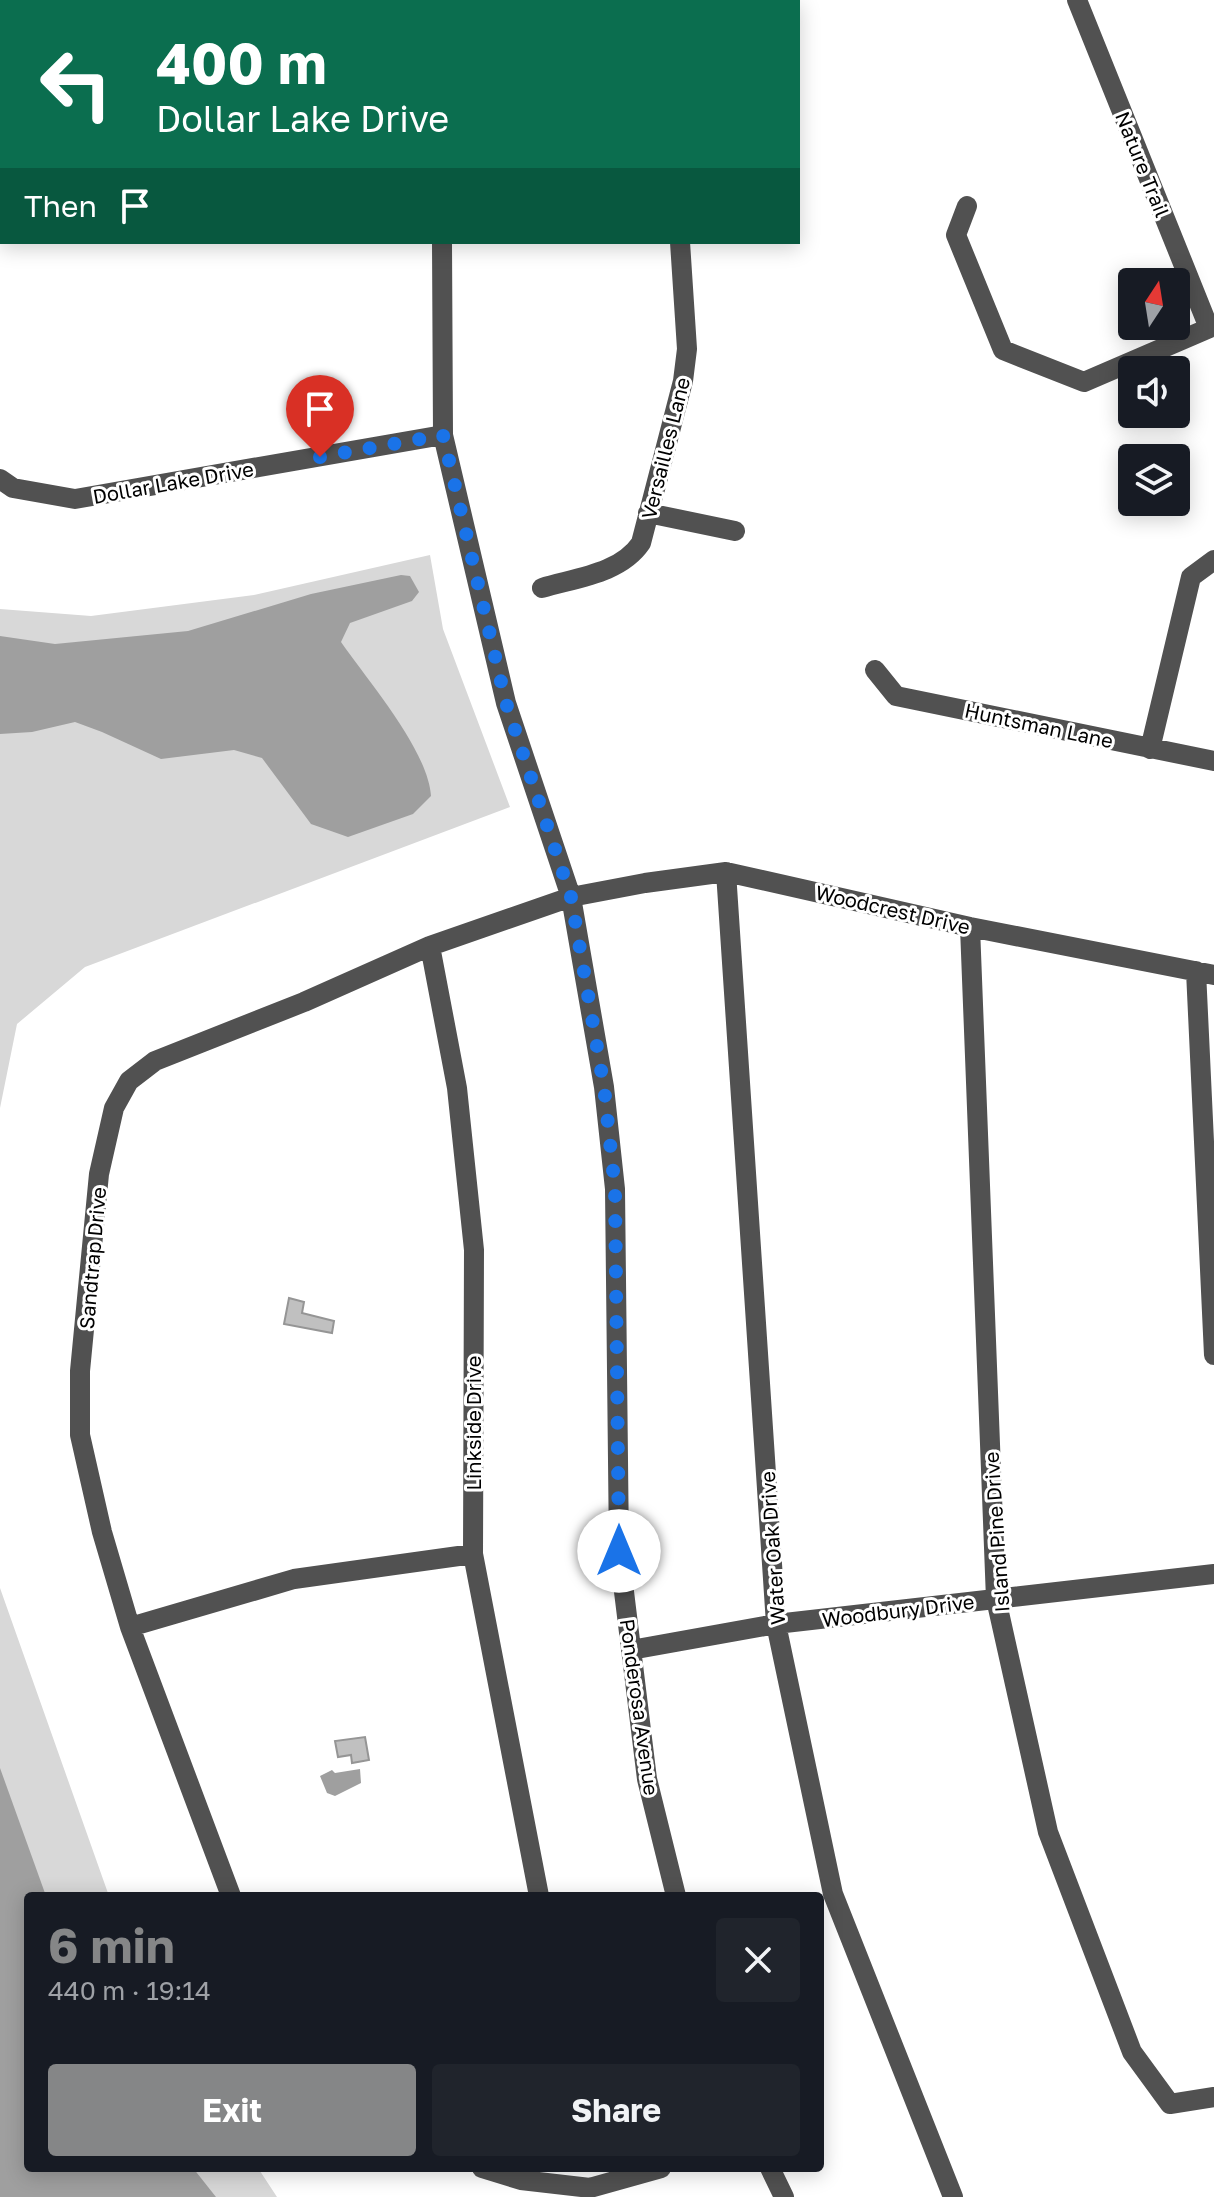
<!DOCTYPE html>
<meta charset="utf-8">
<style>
:root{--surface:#171b24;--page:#20242c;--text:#f1f3f6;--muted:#9ea1a6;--accent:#858687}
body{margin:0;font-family:"Golos Text",sans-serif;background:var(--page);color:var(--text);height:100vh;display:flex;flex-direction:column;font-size:30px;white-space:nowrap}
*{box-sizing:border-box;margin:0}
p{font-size:26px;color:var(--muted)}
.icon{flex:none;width:44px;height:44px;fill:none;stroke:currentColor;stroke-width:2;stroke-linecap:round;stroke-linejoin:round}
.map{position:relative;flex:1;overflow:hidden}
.details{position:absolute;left:24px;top:1892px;width:800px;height:280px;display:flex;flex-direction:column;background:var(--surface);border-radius:8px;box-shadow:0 4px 20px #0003}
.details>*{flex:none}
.guide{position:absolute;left:0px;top:0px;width:800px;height:244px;box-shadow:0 4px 20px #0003;background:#0b6e4f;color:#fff;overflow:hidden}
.needle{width:52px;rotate:12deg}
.controls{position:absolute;left:1118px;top:268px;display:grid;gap:16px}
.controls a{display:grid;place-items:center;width:72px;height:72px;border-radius:8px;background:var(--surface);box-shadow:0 4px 20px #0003;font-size:40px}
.pin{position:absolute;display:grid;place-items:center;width:68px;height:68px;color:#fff;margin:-82px -34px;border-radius:50% 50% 50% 0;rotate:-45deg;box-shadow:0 0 8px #0007}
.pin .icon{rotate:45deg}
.me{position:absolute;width:88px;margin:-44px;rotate:0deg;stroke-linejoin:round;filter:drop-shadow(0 0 6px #0008)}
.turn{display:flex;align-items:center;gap:28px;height:168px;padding:0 24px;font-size:36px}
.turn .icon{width:104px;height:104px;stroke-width:2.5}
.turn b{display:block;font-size:56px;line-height:68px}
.then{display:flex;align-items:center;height:76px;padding:0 24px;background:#0003;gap:16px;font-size:30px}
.round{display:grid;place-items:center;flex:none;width:84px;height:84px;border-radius:8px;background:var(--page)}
.headline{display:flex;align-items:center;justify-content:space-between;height:136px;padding:0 24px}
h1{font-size:48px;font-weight:700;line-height:60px;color:var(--accent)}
.button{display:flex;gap:16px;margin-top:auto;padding:16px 24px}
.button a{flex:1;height:92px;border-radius:8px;background:var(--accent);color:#fff;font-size:32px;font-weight:700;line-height:92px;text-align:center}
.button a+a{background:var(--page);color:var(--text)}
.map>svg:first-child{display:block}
.green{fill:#d8d8d8}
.water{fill:#9f9f9f}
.building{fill:#c0c0c0;stroke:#959595;stroke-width:2}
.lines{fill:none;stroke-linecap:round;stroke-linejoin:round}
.minor{stroke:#515151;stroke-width:20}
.route{stroke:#1a73e8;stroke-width:14;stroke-dasharray:0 25.2}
.labels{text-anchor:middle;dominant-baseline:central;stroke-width:6;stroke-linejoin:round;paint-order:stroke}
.street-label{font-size:20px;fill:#000;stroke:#fff}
</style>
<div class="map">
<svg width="1214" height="2197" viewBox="0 0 1214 2197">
<rect width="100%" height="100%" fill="#fff"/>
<!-- green -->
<path class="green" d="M430,555L443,629L510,807L85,967L17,1024L0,1108V609L91,616L254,595Z
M0,1588L109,1896H28V2168H258L277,2197H0Z"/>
<!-- water -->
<path class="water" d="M401,575L410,576L419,592L412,601L350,623L341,642C368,681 428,750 431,796L413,814L348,837L311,824L262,758L234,750L161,759L102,732L75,722L32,732L0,734V636L55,644L188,631L311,594Z
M0,1768L46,1896H28V2168H193L216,2197H0Z
M360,1769L361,1783L335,1796L327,1793L320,1776L332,1770L335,1773Z"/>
<!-- building -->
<path class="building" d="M289,1298L304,1302L302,1313L334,1321L332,1333L284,1324Z
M365,1737L369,1760L352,1763L351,1755L338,1757L335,1741Z"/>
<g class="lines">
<!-- minor -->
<path class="minor" d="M21,0L22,2
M260,0L261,2
M441,0V2
M1077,0L1209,328
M63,2L66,0
M721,2V0
M0,193L2,177
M967,206L956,235L1003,350L1084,382L1214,326
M442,242L443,435L506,703L571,897L604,1087L615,1189L619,1551L647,1779L676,1896
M0,479L13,488L75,499L443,435
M648,513L735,531
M542,588C575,578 620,574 641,543L683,381L687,349L680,242
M875,670L896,696L1214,761
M1150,749L1191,577L1214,560
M726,872L776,1624L833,1894L953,2197
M970,927L996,1599L1048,1832L1132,2052L1170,2104L1214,2097
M430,946L457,1088L474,1250L473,1554L539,1896
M1196,971L1214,1355
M130,1627L294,1579L473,1554
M631,1650L776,1624L1214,1574
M231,1896L130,1627L102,1532L80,1435V1371L99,1174L114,1108L129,1081L155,1061L304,1002L430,946L571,897L645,883L726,872L970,927L1214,975
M482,2168L521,2180L590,2188L661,2168
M770,2168L784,2197"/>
</g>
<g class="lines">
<!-- route -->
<path class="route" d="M320,457L443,435L506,703L571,897L604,1087L615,1189L619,1551"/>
</g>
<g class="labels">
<!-- street labels -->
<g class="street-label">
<text transform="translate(1143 164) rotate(68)">Nature Trail</text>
<text transform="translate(665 448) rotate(-76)">Versailles Lane</text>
<text transform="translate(173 482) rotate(-10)">Dollar Lake Drive</text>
<text transform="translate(1039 725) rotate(12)">Huntsman Lane</text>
<text transform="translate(893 909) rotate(13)">Woodcrest Drive</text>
<text transform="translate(92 1258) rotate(-85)">Sandtrap Drive</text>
<text transform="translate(473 1423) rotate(-90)">Linkside Drive</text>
<text transform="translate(996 1532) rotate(-94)">Island Pine Drive</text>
<text transform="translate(772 1548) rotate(-94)">Water Oak Drive</text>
<text transform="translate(898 1610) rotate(-7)">Woodbury Drive</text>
<text transform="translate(640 1707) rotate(82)">Ponderosa Avenue</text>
</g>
</g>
</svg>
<div class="controls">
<a><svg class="needle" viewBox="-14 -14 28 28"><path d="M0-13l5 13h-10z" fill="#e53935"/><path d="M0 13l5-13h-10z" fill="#9ea1a6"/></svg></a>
<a><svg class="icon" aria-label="sound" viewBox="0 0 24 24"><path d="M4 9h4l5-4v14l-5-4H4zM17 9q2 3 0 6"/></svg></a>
<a><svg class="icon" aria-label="layers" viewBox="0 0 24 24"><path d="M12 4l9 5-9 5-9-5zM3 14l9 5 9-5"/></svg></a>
</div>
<div class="pin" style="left:320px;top:457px;background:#d93025"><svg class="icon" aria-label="arrive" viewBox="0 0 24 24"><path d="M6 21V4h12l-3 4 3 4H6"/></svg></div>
<svg class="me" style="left:619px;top:1551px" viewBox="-20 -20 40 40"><circle r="19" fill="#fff"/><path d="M0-13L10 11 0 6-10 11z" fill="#1a73e8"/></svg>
<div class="guide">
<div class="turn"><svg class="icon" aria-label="left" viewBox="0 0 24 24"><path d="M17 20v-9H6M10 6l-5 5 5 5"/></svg><div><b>400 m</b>Dollar Lake Drive</div></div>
<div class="then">Then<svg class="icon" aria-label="arrive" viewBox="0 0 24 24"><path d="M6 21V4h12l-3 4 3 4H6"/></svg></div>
</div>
<section class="details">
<div class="headline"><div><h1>6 min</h1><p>440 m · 19:14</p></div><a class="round"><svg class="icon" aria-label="close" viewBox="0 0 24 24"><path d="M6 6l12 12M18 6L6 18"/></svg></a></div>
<div class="button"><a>Exit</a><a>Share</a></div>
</section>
</div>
